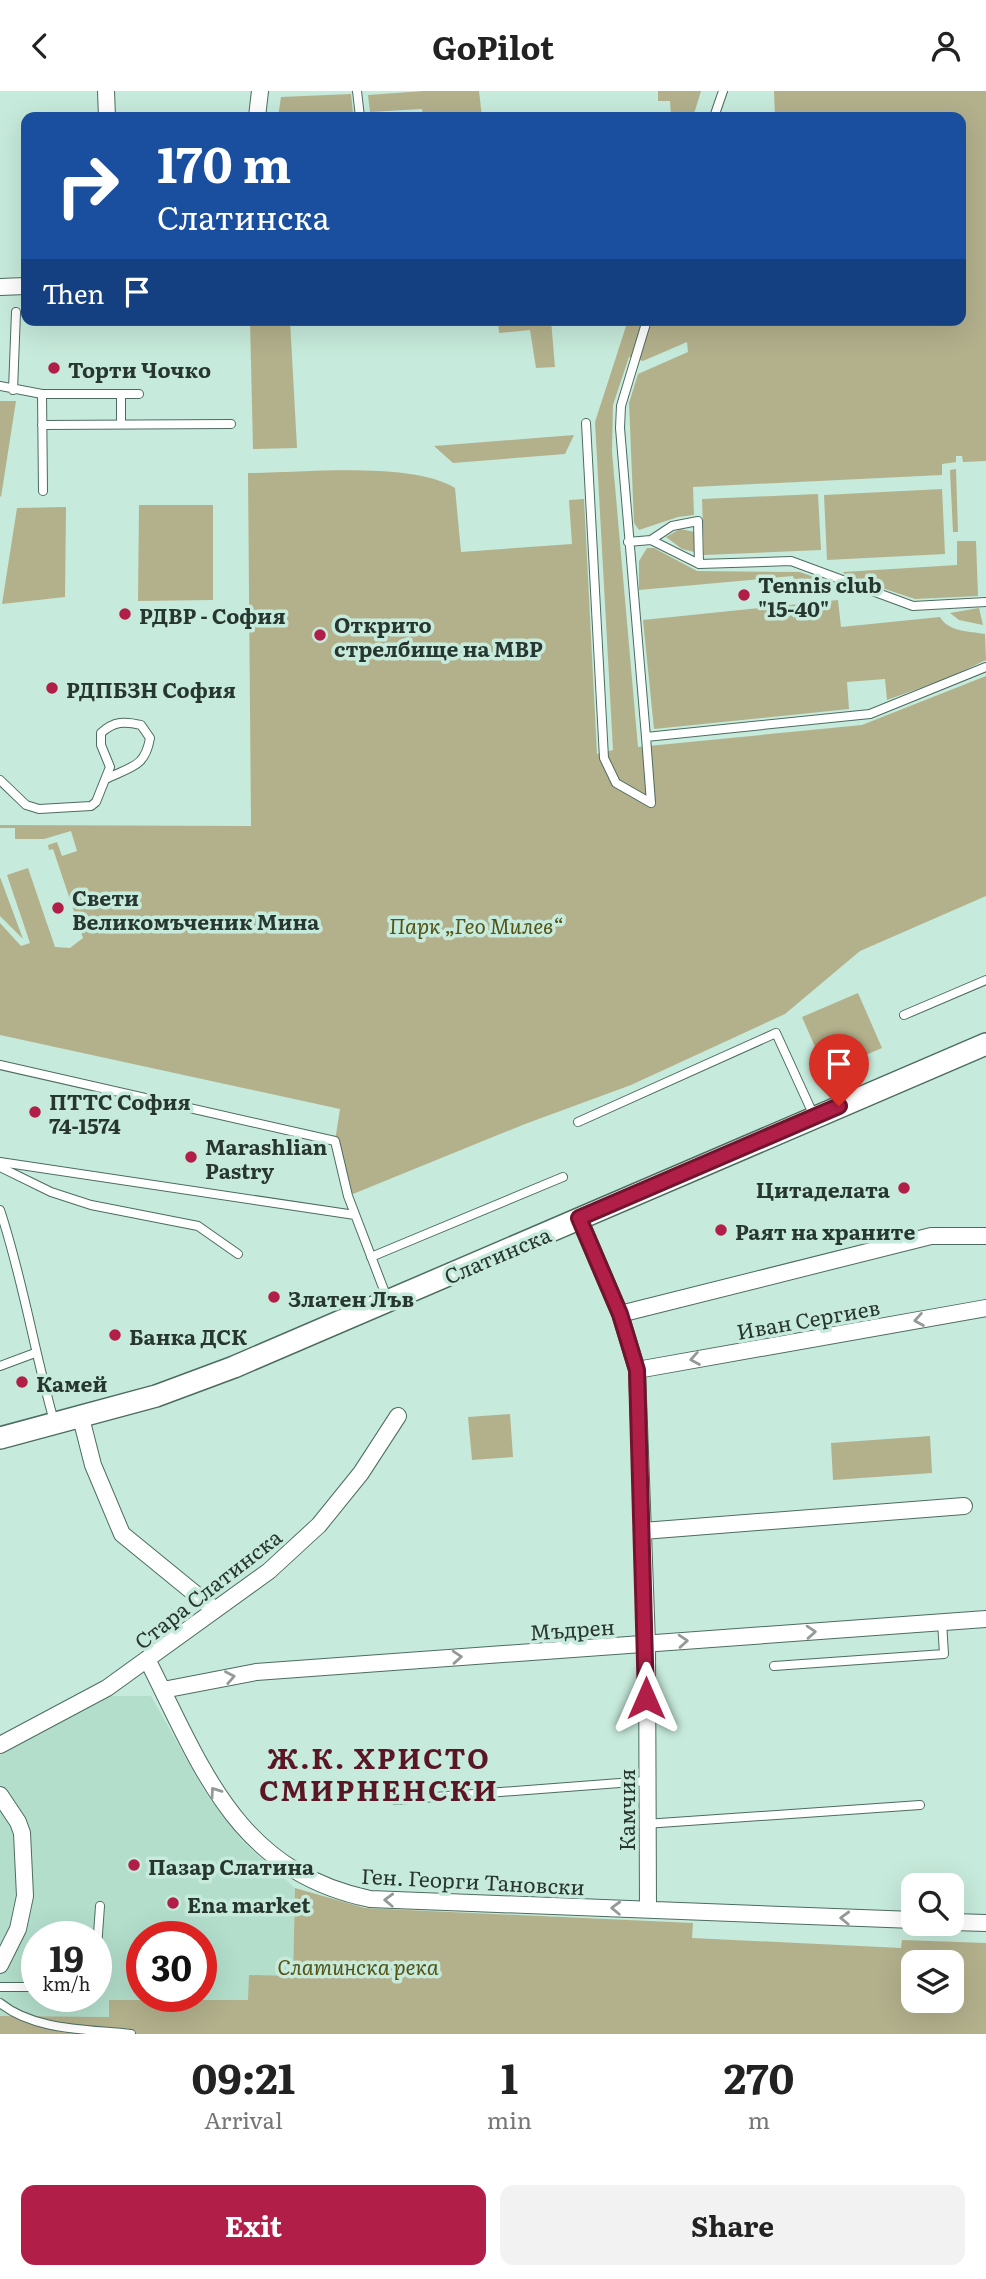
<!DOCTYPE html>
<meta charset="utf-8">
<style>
:root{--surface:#fff;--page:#f2f2f2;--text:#222;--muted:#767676;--accent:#b11f48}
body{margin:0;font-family:Literata,serif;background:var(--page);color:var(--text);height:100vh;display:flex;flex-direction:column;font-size:26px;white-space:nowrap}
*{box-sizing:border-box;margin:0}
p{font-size:23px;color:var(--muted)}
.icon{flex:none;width:38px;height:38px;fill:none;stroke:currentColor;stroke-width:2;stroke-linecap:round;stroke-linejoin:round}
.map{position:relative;height:1943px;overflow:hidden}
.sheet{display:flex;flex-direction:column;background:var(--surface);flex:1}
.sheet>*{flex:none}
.top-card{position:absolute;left:21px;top:21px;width:945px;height:214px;border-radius:14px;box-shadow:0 7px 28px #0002;background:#1a4fa0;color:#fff;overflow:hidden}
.buttons{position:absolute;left:901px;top:1782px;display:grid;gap:14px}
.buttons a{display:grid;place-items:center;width:63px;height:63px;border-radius:14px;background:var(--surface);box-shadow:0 7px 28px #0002;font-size:35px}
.speed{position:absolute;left:21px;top:1830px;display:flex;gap:14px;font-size:35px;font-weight:700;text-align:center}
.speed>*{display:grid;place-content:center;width:91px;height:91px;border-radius:50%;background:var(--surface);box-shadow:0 7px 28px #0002;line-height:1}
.speed small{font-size:18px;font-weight:400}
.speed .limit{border:10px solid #d22;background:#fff;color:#111}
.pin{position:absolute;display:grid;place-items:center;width:60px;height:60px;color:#fff;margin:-72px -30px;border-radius:50% 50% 50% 0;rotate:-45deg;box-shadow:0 0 7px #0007}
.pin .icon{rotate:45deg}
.me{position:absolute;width:77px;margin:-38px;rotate:0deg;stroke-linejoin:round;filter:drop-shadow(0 0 5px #0008)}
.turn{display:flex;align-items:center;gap:24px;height:147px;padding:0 21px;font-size:32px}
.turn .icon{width:91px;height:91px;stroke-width:2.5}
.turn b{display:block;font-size:49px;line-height:60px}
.then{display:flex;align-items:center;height:66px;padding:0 21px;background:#0003;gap:14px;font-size:26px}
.eta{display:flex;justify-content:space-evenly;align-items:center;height:119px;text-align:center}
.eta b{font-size:42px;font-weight:700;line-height:49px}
.action{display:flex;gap:14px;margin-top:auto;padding:14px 21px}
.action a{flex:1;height:80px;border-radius:14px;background:var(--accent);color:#fff;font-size:28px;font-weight:700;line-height:80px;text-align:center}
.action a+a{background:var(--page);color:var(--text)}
header{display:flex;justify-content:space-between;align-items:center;height:91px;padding:0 21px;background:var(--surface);font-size:32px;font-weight:700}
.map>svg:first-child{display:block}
.built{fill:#b3decc;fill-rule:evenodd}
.green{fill:#b3b18c;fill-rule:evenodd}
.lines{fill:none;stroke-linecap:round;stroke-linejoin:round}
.lane-casing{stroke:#4d6c60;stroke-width:10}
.street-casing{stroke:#4d6c60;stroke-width:18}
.secondary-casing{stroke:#4d6c60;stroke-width:24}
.lane{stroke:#fff;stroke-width:8}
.street{stroke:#fff;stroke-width:16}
.secondary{stroke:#fff;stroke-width:21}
.oneway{stroke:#949a98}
.route-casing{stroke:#73142f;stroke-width:18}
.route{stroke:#b11f48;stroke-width:12}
.poi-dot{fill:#b11f48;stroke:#c6eadb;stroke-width:2.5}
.labels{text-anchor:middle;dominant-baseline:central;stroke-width:7;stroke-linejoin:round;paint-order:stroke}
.poi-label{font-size:21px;font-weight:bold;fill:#283630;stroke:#c6eadb;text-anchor:start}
.park-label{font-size:21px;font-style:italic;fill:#565214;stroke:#c6eadb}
.street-label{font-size:21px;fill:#283630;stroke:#c6eadb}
.district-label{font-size:28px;font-weight:bold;letter-spacing:2px;fill:#5b1625;stroke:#c6eadb}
</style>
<header><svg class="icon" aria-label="back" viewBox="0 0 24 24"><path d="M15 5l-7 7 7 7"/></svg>GoPilot<svg class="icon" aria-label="person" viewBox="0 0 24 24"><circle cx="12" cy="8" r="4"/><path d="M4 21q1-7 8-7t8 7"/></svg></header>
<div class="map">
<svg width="986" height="1943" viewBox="0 0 986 1943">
<rect width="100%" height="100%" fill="#c6eadb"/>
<!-- built -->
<path class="built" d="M103,1605H151L206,1703L243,1751L295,1797L292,1929L0,1925V1664ZM37,1846H96V1906H37ZM142,1846H201V1906H142Z"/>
<!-- green -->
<path class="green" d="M424,0H479L482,26H423L422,18L370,21L368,4Z
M658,0H701L693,26H671L670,10H658Z
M774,0H986V370L963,371L962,365H956V371L942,373V384L693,396L694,424L678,426L639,439L634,432L629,312L638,283L688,261L687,251L643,270L629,266L613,314L612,361L638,656L862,634L986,585V805L860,860L785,923L631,994L525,1033L348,1105L335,1050L340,1018L0,944V832L21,855L30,852L7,784L28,777L55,856L70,857L83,847L53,758L49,759L48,754L57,751L62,765L77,760L71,740L44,748H15V737H0V734L251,735L248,382C303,382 410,370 455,397L461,461L572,453L569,409L584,408L597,663L613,659L595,331L628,229H961V26H775Z
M351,3L353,22L278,26L281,6Z
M250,229H290L297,357L253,358Z
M498,229H551L555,276L536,277L530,239L499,242Z
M0,310H16L1,406L0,405Z
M574,344L565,363L453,372L434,355Z
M956,378L958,441H953L950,379Z
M942,398L945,463L827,469L824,404Z
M818,403L821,459L704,464L702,408Z
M139,414H213V509L138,510Z
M66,416L65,506L2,513L17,417Z
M680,438L695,441L694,461L682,458L666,446Z
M957,450H976L978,505L915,508L846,485L843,481L957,474Z
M647,457H654L697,480L800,481L850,499L796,504L793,485L639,499V470Z
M838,509L841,536L940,526C949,541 968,540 985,543L986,569L948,587L887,609L885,588L847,591L849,618L654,638L643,529Z
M979,517L983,534L959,529L950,522Z
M0,786L23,848L0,825Z
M858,902L882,957L826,981L802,926Z
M510,1323L513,1366L472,1369L468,1326Z
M930,1345L932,1382L833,1389L831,1352Z
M295,1797L365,1817L693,1832L692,1847L901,1857L902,1849L986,1852V1943H0V1925L109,1926V1909H248L249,1884L293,1885ZM914,1871H952V1909H914Z"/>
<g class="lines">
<defs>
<path id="lane" d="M357,0L360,26
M714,26L723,0
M647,229L621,315L620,337L646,646L870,623L986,576
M0,295L42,303H139
M13,299L16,221
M42,303L43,400
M121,303V333
M586,332L604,667L616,692L651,712
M42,334L231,333
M651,449L672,435L698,430L699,473
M628,451L651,449L699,473L791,470L913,515L986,511
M646,646L651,712
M0,689L26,714L39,718L91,715L96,711L110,676L101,654V642C114,630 125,630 141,634L150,647C145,676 132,675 108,687
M904,924L986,889
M0,974L335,1050L348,1105L387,1207
M578,1031L776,942L814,1025
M0,1071L355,1124
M0,1076L51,1101L91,1114L198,1135L238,1163
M0,1119C23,1188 34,1260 54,1330
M371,1166L563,1086
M0,1275L35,1262
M774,1575L944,1563L942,1531
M395,1709L646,1690
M645,1733L920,1714
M96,1871L100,1815
M0,1896H37
M0,1912C35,1940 88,1938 131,1943"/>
<path id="street" d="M106,0L107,26
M257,26L260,0
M0,196L26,195
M579,1127L620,1223L637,1279L647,1552L648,1818
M620,1223L931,1145H986
M637,1279L986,1217
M81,1327L93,1374L122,1443L215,1519
M643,1440L964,1415
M148,1570C203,1679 237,1780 370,1808L914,1829
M163,1599L256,1581L986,1528
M0,1654L107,1597L269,1480L319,1434L361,1382L398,1325
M0,1704L18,1731L22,1742L25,1805L18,1838L0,1874
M952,1831L986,1832"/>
<path id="secondary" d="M0,1347L156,1305L234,1276L986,953"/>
</defs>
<!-- lane casing -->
<use href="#lane" class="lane-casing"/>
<!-- street casing -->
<use href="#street" class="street-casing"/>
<!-- secondary casing -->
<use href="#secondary" class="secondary-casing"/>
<!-- lane -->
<use href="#lane" class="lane"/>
<!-- street -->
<use href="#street" class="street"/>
<!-- secondary -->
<use href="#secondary" class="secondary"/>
</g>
<!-- one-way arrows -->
<defs><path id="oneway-chevron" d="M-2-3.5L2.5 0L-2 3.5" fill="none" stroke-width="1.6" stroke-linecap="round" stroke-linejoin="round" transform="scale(1.75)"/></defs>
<g class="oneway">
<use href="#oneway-chevron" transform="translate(919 1229) rotate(170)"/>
<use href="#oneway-chevron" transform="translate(695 1268) rotate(170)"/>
<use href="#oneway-chevron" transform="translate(811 1541) rotate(-4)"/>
<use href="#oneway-chevron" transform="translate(683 1550) rotate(-4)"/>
<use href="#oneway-chevron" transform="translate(457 1566) rotate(-4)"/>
<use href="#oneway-chevron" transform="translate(230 1586) rotate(-11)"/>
<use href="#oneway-chevron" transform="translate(215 1701) rotate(-125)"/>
<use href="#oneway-chevron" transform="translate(389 1809) rotate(-178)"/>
<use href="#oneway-chevron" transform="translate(616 1817) rotate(-178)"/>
<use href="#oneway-chevron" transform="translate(845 1827) rotate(-178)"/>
</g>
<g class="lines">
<defs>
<path id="route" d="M646,1607L637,1279L620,1223L579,1127L839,1015"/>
</defs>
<!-- route casing -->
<use href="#route" class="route-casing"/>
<!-- route -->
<use href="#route" class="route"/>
</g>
<!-- markers -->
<g class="poi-dot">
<circle cx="54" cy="277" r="7"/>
<circle cx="744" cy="504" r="7"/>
<circle cx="125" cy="523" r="7"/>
<circle cx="320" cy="544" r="7"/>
<circle cx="52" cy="597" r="7"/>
<circle cx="58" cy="817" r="7"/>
<circle cx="35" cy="1021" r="7"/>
<circle cx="191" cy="1066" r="7"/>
<circle cx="904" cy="1097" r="7"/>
<circle cx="721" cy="1139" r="7"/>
<circle cx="274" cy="1206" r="7"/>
<circle cx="115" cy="1244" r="7"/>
<circle cx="22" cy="1291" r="7"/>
<circle cx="134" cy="1774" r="7"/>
<circle cx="173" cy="1812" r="7"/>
</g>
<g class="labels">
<!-- poi labels -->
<g class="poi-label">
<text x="68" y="277">Торти Чочко</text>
<text x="758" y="492">Tennis club<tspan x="758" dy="24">"15-40"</tspan></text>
<text x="139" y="523">РДВР - София</text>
<text x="334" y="532">Открито<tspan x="334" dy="24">стрелбище на МВР</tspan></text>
<text x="66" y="597">РДПБЗН София</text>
<text x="72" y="805">Свети<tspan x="72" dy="24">Великомъченик Мина</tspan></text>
<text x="49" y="1009">ПТТС София<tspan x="49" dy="24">74-1574</tspan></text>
<text x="205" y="1054">Marashlian<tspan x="205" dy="24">Pastry</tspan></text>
<text x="890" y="1097" text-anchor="end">Цитаделата</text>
<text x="735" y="1139">Раят на храните</text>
<text x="288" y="1206">Златен Лъв</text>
<text x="129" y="1244">Банка ДСК</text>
<text x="36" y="1291">Камей</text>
<text x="148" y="1774">Пазар Слатина</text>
<text x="187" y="1812">Ena market</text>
</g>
<!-- park labels -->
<g class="park-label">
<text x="476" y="833">Парк „Гео Милев“</text>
<text x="358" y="1874">Слатинска река</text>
</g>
<!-- street labels -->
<g class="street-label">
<text transform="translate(497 1163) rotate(-23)">Слатинска</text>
<text transform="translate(808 1227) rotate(-10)">Иван Сергиев</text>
<text transform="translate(207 1497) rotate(-38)">Стара Слатинска</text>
<text transform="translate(572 1537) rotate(-4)">Мъдрен</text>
<text transform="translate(625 1719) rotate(-90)">Камчия</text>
<text transform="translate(473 1789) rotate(3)">Ген. Георги Тановски</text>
</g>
<!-- district labels -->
<g class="district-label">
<text x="379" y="1666">Ж.К. ХРИСТО<tspan x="379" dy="32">СМИРНЕНСКИ</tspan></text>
</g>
</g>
</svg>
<div class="buttons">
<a><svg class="icon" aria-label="search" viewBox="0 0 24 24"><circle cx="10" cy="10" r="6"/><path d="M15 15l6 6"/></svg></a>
<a><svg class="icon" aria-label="layers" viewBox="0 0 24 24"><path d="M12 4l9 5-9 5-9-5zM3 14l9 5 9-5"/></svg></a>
</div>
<div class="speed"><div>19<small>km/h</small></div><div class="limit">30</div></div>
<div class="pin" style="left:839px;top:1015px;background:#d93025"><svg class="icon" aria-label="arrive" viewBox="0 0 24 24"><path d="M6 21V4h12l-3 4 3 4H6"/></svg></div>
<svg class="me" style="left:646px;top:1607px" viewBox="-20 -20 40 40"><path d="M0-17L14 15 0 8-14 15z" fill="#b11f48" stroke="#fff" stroke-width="4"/></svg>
<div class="top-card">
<div class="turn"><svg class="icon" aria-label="right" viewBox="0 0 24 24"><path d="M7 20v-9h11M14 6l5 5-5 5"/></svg><div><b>170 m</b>Слатинска</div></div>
<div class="then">Then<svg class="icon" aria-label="arrive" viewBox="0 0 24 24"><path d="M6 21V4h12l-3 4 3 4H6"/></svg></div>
</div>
</div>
<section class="sheet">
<div class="eta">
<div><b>09:21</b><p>Arrival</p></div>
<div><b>1</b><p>min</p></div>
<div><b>270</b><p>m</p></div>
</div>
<div class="action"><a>Exit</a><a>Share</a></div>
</section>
